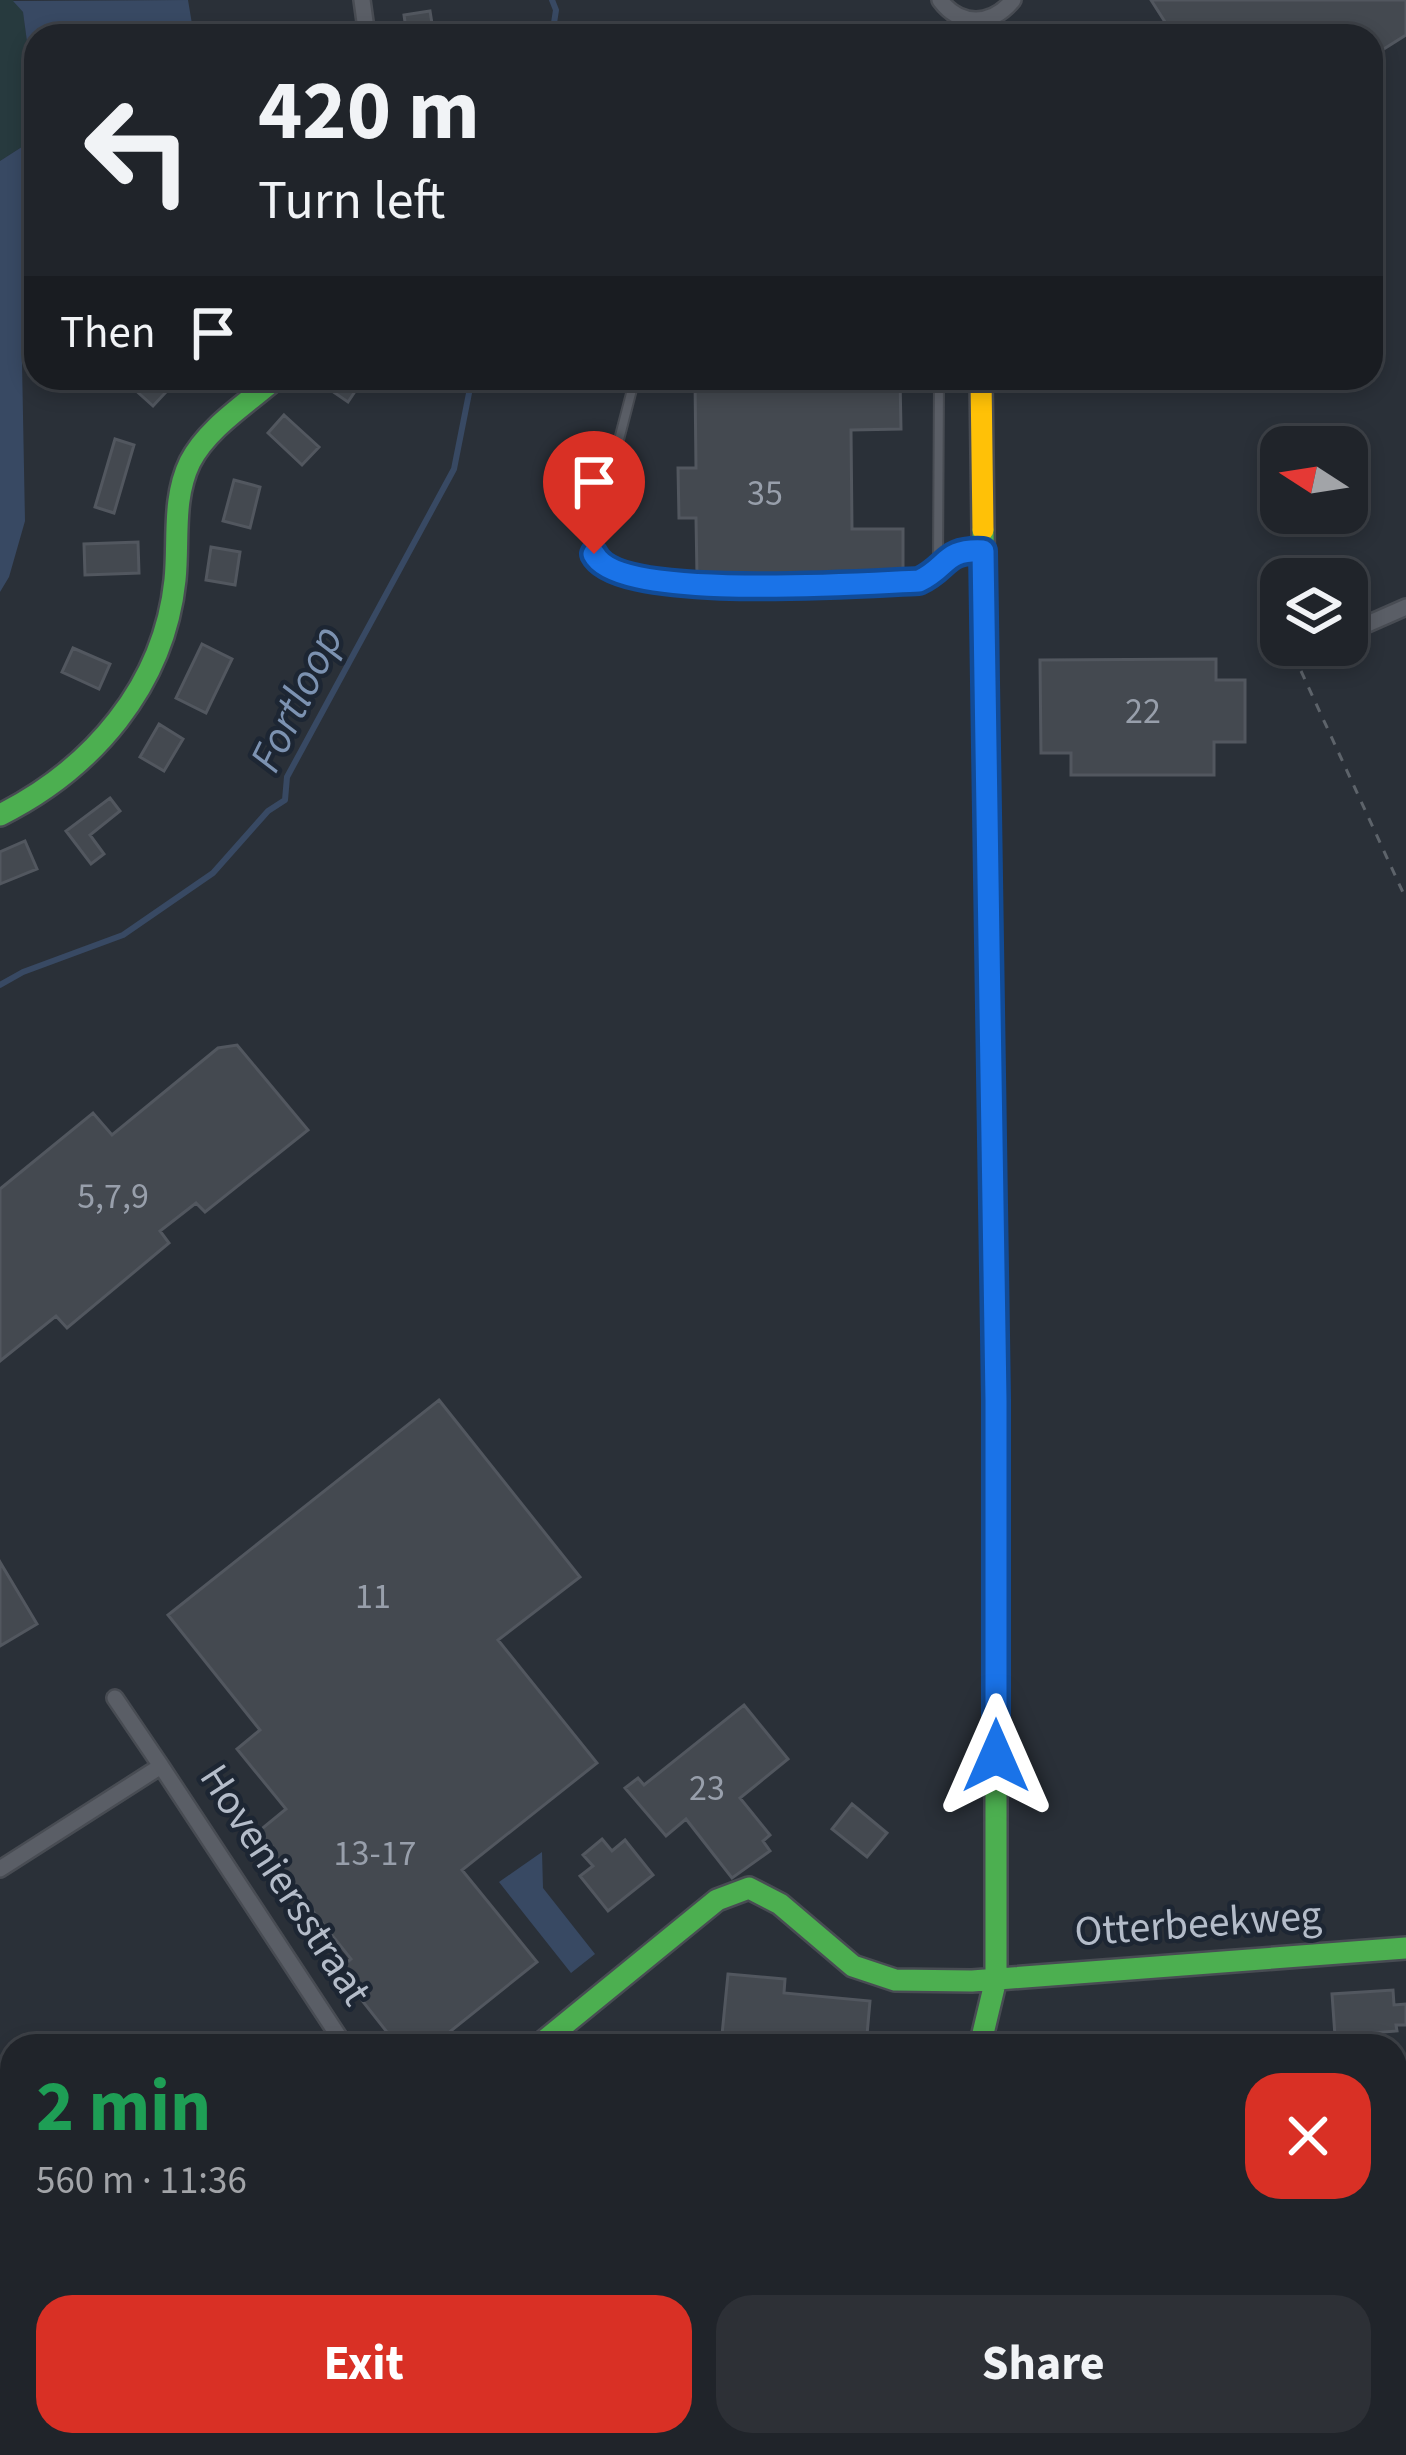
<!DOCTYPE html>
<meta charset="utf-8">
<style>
:root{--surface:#20242a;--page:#2d3036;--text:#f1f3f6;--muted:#a2a4a8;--line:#3d4147;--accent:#d93025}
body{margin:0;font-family:"Source Sans 3",sans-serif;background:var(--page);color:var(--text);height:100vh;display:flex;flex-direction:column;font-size:45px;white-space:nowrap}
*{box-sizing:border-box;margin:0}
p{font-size:39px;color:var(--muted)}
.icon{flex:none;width:66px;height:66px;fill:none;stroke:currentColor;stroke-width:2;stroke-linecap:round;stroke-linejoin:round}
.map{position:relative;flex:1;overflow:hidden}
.panel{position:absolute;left:0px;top:2034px;width:1407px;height:423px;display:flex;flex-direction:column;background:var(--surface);border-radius:36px 36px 0 0;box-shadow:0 6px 18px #0003,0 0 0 3px var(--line)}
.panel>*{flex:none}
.banner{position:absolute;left:24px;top:24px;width:1359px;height:366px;border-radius:36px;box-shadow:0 6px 18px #0003,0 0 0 3px var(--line);background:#20242a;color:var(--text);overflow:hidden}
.needle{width:78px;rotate:282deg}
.fabs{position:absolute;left:1260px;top:426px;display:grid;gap:24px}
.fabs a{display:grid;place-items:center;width:108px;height:108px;border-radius:24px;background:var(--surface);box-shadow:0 6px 18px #0003,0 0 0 3px var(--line);font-size:60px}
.pin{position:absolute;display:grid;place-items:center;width:102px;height:102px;color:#fff;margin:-123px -51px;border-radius:50% 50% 50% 0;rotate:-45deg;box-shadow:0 0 12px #0007}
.pin .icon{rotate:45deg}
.me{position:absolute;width:132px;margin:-66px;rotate:0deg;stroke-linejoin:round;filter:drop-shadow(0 0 9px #0008)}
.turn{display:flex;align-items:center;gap:42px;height:252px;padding:0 36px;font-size:54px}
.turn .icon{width:156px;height:156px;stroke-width:2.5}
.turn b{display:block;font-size:84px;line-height:102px}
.then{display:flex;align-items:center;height:114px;padding:0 36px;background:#0003;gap:24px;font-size:45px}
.round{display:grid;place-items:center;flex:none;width:126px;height:126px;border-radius:36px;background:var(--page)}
.summary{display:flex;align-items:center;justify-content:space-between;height:204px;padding:0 36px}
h1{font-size:72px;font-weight:700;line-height:90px;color:#1e9e55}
.primary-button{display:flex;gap:24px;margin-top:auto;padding:24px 36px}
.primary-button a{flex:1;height:138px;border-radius:36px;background:var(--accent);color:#fff;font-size:48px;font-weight:700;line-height:138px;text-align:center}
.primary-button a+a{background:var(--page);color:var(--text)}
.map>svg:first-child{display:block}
.green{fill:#273a3e}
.water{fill:#384963}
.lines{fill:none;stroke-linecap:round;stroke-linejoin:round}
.stream{stroke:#384963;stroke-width:6}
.building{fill:#444950;stroke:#52575f;stroke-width:3}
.lane-casing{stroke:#484c53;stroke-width:12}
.street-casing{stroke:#484c53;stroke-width:20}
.fast-casing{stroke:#484c53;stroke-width:26}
.slow-casing{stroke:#484c53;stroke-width:26}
.jam-casing{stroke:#484c53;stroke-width:26}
.path{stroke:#5d636a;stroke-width:3;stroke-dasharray:9 9;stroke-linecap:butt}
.lane{stroke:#5a5e66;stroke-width:8}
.street{stroke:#5a5e66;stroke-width:15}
.fast{stroke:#4caf50;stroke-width:21}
.slow{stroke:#ffc107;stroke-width:21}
.jam{stroke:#c62828;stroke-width:21}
.route-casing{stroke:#114b97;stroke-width:30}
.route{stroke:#1a73e8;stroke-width:21}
.labels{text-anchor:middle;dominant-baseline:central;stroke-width:9;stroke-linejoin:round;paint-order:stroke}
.number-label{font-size:36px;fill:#989fab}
.street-label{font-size:42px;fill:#b4bcc9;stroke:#1d2633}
.water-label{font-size:45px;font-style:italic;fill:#7c92b1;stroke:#1d2633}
</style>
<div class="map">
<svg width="1406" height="2455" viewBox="0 0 1406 2455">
<rect width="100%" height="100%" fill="#2a3038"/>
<!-- green -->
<path class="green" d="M0,0H13L23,12L32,79L36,83V115L28,121V143L0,161Z"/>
<!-- water -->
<path class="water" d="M188,0L194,36H36V83L32,79L23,12L13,1Z
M36,115V306L21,309L25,521L9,577L0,592V161L28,143V121Z
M542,1852L543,1888L595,1954L571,1973L499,1882Z"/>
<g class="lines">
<!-- stream -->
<path class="stream" d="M552,36L556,10L552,0
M0,985L23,972L123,935L213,873L268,811L285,800L287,777L454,469L472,378
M0,2222L12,2248"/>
</g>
<!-- building -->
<path class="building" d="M1151,0H1406V35L1371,57V36H1174Z
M430,11L434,36H407L404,15Z
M122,378H179L153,406Z
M313,378H364L348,402Z
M695,378H900L901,429L851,430L852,529H903V573L697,575L696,518H679L678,468H696Z
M284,415L319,447L302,465L268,433Z
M115,439L134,445L114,513L95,507Z
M234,480L260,487L250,528L223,521Z
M138,542L139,573L85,575L84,544Z
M211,547L240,552L235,585L206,580Z
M202,644L232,659L206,713L176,698Z
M73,648L110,664L99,689L62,672Z
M1216,659V680H1245V742H1214V775H1071V753H1041L1040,660Z
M159,724L183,739L164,771L140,757Z
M110,798L120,811L90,835L104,854L91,864L66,831Z
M25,841L37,869L0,884V852Z
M237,1045L308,1130L205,1212L196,1203L160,1231L169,1243L67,1328L56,1316L0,1361V1189L93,1113L112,1135L218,1048Z
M439,1400L580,1577L498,1640L597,1763L462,1870L537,1962L432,2046H398L338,1970L351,1959L253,1836L286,1809L237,1749L260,1730L168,1615Z
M0,1562L37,1624L0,1646Z
M744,1705L788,1759L740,1798L770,1835L763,1841L770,1851L732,1878L686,1819L666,1836L625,1788L638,1778L644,1785Z
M852,1804L887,1833L867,1857L832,1829Z
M602,1839L612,1851L625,1840L653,1875L608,1911L580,1876L593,1866L583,1855Z
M728,1974L785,1979L784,1993L870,2001L866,2046L721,2045Z
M1393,1990L1394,2005L1406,2004V2025H1396L1397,2031L1335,2036L1332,1994Z"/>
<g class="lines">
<defs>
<path id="lane" d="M635,378L594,536V554C618,602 864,582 919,581C944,570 947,550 978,551
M938,566L939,378"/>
<path id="street" d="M362,0L367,36
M940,0C960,27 992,26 1013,0
M1347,633L1406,607
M1294,656L1320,645
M115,1698L161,1766
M0,1869L161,1766L345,2046
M188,2445L189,2455
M17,2455L28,2445"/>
<path id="fast" d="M0,815C92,769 164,686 175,580C179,541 172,499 190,462C208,427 248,403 276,378
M538,2046L717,1900L749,1888L780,1904L853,1966L895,1980L972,1981L1406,1948
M980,2046L996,1979V1400L983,530
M0,2326L12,2334
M0,2344L12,2357
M140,2445L148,2455"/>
<path id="slow" d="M981,378L983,530"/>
<path id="jam" d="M58,2445L76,2455
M97,2455L115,2445"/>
</defs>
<!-- lane casing -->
<use href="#lane" class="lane-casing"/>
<!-- street casing -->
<use href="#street" class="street-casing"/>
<!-- fast casing -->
<use href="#fast" class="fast-casing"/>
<!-- slow casing -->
<use href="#slow" class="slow-casing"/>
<!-- jam casing -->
<use href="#jam" class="jam-casing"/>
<!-- path -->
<path class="path" d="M1301,671L1406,899
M0,2175L12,2188
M266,2445L274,2455"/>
<!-- lane -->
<use href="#lane" class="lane"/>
<!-- street -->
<use href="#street" class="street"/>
<!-- fast -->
<use href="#fast" class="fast"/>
<!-- slow -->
<use href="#slow" class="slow"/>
<!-- jam -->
<use href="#jam" class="jam"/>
</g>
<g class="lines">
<defs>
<path id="route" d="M594,554C618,602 864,583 919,581C949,567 943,549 983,551L996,1400V1756"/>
</defs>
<!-- route casing -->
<use href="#route" class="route-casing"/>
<!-- route -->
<use href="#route" class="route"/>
</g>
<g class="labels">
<!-- number labels -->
<g class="number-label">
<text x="765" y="493">35</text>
<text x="1143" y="711">22</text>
<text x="113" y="1196">5,7,9</text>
<text x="373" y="1596">11</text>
<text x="707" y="1788">23</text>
<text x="375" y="1853">13-17</text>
</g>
<!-- street labels -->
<g class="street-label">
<text transform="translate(285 1885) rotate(57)">Hoveniersstraat</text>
<text transform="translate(1198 1924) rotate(-4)">Otterbeekweg</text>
</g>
<!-- water labels -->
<g class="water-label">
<text transform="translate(297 699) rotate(-64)">Fortloop</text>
</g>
</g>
</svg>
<div class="fabs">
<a><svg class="needle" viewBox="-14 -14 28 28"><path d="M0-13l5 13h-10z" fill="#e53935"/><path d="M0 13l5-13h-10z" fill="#a2a4a8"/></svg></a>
<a><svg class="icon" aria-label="layers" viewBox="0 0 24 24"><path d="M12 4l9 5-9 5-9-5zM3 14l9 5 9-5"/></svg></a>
</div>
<div class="pin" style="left:594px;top:554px;background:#d93025"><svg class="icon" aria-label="arrive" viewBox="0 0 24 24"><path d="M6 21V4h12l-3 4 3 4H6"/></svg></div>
<svg class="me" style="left:996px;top:1756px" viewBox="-20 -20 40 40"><path d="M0-17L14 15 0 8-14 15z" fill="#1a73e8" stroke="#fff" stroke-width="4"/></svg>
<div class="banner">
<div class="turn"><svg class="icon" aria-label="left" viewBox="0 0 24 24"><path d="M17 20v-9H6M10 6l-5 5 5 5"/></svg><div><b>420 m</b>Turn left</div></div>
<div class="then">Then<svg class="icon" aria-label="arrive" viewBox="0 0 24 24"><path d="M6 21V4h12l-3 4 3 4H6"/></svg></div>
</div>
<section class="panel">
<div class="summary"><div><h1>2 min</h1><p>560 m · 11:36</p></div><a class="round" style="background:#d93025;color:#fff"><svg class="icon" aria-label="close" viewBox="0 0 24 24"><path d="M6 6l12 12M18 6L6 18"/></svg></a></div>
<div class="primary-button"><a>Exit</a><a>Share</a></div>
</section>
</div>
